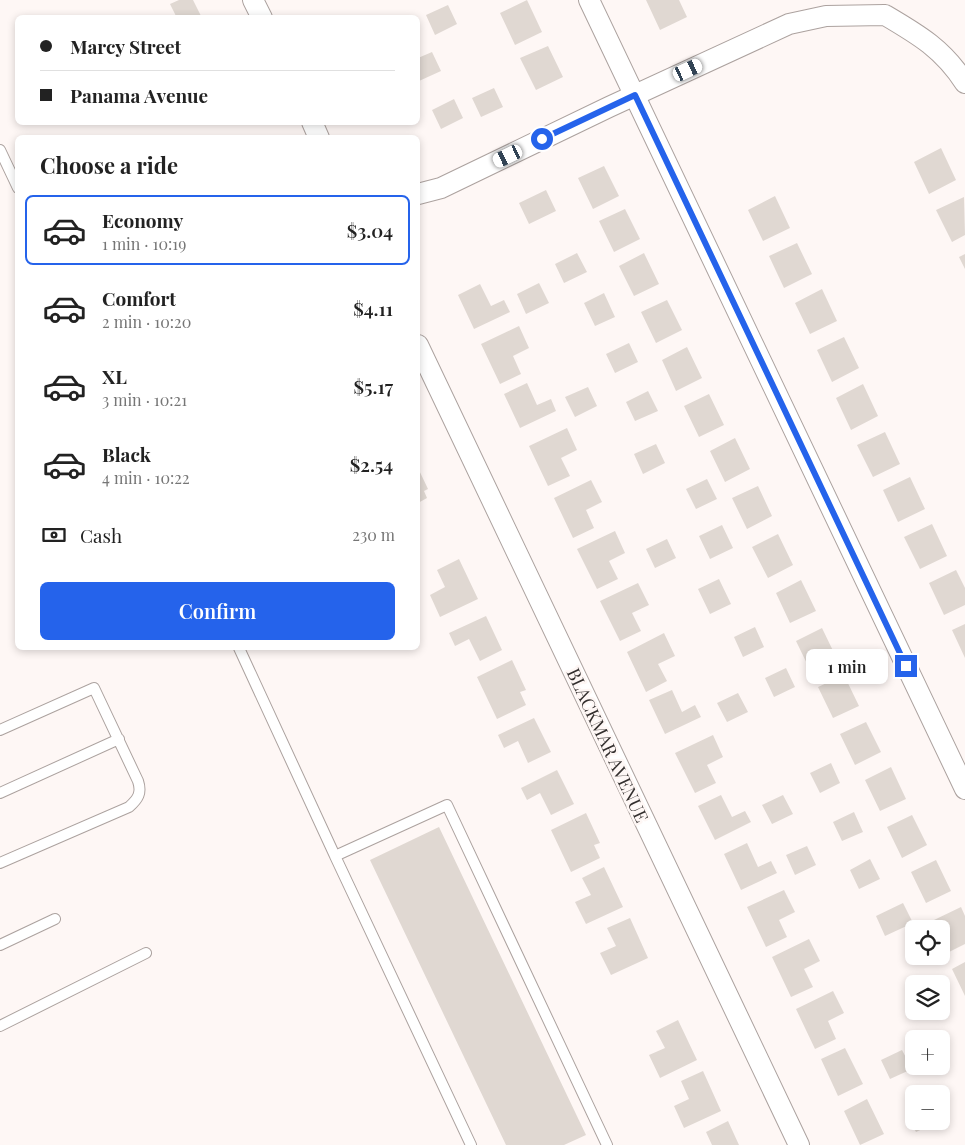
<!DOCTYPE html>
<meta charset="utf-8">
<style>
:root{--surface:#fff;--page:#f2f2f2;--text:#222;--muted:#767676;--line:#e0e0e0;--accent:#2563eb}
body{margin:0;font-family:"Playfair Display",serif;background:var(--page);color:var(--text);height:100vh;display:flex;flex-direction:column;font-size:19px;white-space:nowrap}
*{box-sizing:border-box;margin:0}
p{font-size:16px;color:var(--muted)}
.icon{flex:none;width:28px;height:28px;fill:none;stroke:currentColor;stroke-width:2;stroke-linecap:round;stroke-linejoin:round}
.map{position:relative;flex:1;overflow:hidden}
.sheet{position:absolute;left:15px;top:135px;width:405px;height:515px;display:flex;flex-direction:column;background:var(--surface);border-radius:8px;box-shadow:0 2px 8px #0003}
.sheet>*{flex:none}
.top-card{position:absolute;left:15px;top:15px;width:405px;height:110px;border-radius:8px;box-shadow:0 2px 8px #0003;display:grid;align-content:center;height:110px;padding:0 25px;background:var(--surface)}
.buttons{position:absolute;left:905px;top:920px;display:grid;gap:10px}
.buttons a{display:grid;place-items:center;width:45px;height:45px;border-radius:8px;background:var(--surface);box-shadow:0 2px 8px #0003;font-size:25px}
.end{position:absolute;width:22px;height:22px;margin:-11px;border:6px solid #2563eb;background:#fff;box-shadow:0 0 0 2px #fff}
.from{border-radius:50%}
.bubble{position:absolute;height:35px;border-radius:8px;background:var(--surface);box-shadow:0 2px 8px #0003;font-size:16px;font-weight:600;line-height:35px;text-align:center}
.car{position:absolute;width:15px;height:30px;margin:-15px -8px;border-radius:6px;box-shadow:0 0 4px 1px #0007;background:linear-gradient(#fff 24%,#345 0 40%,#fff 0 76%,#345 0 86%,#fff 0)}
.top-card b{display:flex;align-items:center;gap:18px;height:48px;font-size:19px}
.top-card b+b{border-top:1px solid var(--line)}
.top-card i{width:12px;height:12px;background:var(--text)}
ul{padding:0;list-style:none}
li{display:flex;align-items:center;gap:15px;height:70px;margin:0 10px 8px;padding:0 15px;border:2px solid transparent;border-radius:8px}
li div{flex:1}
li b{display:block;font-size:19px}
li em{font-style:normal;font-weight:600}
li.active{border-color:var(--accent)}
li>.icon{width:45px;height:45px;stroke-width:1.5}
h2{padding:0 25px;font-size:22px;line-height:60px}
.pay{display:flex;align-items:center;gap:12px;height:55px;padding:0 25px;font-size:19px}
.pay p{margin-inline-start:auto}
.cta{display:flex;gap:10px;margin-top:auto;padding:10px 25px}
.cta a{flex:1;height:58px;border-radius:8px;background:var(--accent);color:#fff;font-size:20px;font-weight:600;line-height:58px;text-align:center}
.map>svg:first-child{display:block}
.building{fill:#e0d8d2}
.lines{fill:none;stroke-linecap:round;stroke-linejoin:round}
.service-casing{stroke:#aca29f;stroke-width:12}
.minor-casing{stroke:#aca29f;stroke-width:22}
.service{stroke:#fff;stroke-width:10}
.minor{stroke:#fff;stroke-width:20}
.route{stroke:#2563eb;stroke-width:6}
.labels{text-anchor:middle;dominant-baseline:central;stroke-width:5;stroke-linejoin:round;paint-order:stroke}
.street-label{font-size:18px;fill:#332f2e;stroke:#fef7f5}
</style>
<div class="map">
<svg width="965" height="1145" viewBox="0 0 965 1145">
<rect width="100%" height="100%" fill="#fef7f5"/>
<path class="building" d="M179,0H193L202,18H177L170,4Z
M527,0L542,32L515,45L500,13Z
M646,0H679L687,17L660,30Z
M448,5L457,24L435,35L426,15Z
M548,46L563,77L536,90L520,58Z
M432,52L441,71L419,81L418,58Z
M494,88L503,107L481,117L472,98Z
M454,99L463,118L441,129L432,110Z
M941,148L956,180L929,194L914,162Z
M604,166L619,196L593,209L578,178Z
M546,190L556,211L529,224L519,203Z
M775,196L790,228L763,241L748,210Z
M964,197L965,235L952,242L936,210Z
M625,209L640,239L614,252L599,221Z
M797,243L812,274L784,288L769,256Z
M577,253L587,272L564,283L555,264Z
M644,253L659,284L634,296L619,266Z
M965,254V269L959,257Z
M539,283L549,303L526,314L517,294Z
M480,284L491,306L504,300L510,312L474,329L458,295Z
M822,289L837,321L810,334L795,303Z
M604,293L615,317L595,326L584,303Z
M667,300L682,330L656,343L641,312Z
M519,326L529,348L513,356L521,374L500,384L481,344Z
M844,337L859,368L832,382L817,350Z
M629,343L638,362L615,373L606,354Z
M687,347L702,378L676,391L662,360Z
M527,383L537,405L551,399L556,411L520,428L504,394Z
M863,384L878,416L851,430L836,398Z
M588,387L597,406L575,417L565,397Z
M648,391L658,411L635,421L626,402Z
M709,394L724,425L699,437L684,406Z
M567,428L577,450L561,458L570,476L548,486L529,446Z
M885,432L900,464L873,477L857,445Z
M735,438L750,469L725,482L710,451Z
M656,444L665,463L643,474L634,454Z
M418,468L428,489L424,491L427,498L418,503Z
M910,477L925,509L898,522L883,490Z
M707,479L717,499L696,509L686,489Z
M591,480L602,502L586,510L594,528L573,538L554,498Z
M758,486L772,516L747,529L732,498Z
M932,524L947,556L920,569L904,537Z
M722,525L733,548L710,559L699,536Z
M615,531L625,553L609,561L618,579L597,589L577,549Z
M778,534L793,565L768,578L752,547Z
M667,539L676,558L655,568L646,549Z
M459,559L478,599L440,617L430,595L445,587L437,570Z
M956,570L965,588V605L944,615L929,583Z
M719,579L731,604L710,614L698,589Z
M801,580L816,611L790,623L776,593Z
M638,583L649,605L632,613L641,631L620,641L600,601Z
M486,616L502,650L480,661L469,639L455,646L449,633Z
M965,624V658L952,630Z
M755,627L764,647L743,657L734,637Z
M822,628L837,659L811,672L796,641Z
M664,633L675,656L658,664L667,681L646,692L627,652Z
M512,660L526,690L520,692L526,705L497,719L477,677Z
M786,668L795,687L774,697L765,678Z
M844,675L859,706L833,718L818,687Z
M672,690L682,712L695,705L701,717L665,734L649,700Z
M738,693L748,712L727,722L717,703Z
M534,718L551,752L528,763L518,741L504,748L498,735Z
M866,722L881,752L855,765L840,734Z
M713,735L723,757L707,765L716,783L695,793L675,753Z
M831,763L840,783L820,793L810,773Z
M891,767L906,799L880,811L865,780Z
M557,770L574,804L551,815L540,793L527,800L521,788Z
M721,795L732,817L745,811L751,822L715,840L698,806Z
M783,795L793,814L772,824L762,805Z
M854,812L863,832L842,841L833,822Z
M586,813L600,843L594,845L600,858L571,872L551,830Z
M912,815L927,845L902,858L887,827Z
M439,827L586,1135L564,1145H506L370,860Z
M747,843L758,867L771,861L777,873L741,890L724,854Z
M807,846L816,865L795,875L786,855Z
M870,859L880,879L859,889L850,870Z
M936,860L951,891L926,903L911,872Z
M604,867L623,907L586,924L575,902L591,895L582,878Z
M784,890L795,912L779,920L787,937L766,947L747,907Z
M903,903L913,923L885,936L876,916Z
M961,907L965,916V944L949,952L941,936V929H938L934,920Z
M630,918L648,958L611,975L600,953L616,946L607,928Z
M809,939L820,961L804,969L813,987L791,997L772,957Z
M965,962V996L952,969Z
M833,991L844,1013L828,1021L836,1039L815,1049L796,1009Z
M678,1020L697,1060L660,1078L649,1055L665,1048L656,1031Z
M845,1048L863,1084L838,1096L821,1059Z
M902,1050L912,1069L890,1079L881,1060Z
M703,1071L721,1111L684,1128L674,1106L689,1099L681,1081Z
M867,1099L884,1134L860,1145L844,1111Z
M914,1109V1121H939L916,1132L906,1113Z
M728,1121L739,1145H712L706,1132Z"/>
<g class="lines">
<defs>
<path id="service" d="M0,150L18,188
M239,648L335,856
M0,730L94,688L138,781C142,793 138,799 129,807L0,863
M0,793L119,739
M0,945L55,919
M0,1026L146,953
M471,1145L335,856L447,805L607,1145"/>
<path id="minor" d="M253,0L262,18
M589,0L965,789
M885,15C919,35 943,49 965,83
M312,122L319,138
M418,194L441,188L609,107L789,24L826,16L885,15
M418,345L799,1145"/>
</defs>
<use href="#service" class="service-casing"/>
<use href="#minor" class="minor-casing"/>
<use href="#service" class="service"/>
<use href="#minor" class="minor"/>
</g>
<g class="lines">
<path class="route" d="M542,139L635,95L906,666"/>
</g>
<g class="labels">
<g class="street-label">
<text transform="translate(608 745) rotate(65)">BLACKMAR AVENUE</text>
</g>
</g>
</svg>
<div class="buttons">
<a><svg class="icon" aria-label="locate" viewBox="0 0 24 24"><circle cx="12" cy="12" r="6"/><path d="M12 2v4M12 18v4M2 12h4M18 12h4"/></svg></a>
<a><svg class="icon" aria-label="layers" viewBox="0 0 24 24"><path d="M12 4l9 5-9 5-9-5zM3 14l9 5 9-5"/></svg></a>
<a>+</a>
<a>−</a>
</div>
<i class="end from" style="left:542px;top:139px"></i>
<i class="end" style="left:906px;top:666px"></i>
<div class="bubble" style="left:806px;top:649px;width:82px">1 min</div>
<i class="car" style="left:688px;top:70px;rotate:65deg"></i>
<i class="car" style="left:508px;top:156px;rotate:244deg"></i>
<div class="top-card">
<b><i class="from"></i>Marcy Street</b>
<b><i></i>Panama Avenue</b>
</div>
<section class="sheet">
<h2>Choose a ride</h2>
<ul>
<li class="active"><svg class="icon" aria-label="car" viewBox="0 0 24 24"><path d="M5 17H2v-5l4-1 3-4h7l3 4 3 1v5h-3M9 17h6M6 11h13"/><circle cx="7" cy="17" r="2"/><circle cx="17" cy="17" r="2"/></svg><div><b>Economy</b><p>1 min · 10:19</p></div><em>$3.04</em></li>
<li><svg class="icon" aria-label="car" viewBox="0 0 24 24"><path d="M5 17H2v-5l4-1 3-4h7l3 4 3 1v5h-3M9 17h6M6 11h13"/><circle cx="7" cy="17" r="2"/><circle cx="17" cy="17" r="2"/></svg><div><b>Comfort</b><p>2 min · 10:20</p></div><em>$4.11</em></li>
<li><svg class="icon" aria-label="car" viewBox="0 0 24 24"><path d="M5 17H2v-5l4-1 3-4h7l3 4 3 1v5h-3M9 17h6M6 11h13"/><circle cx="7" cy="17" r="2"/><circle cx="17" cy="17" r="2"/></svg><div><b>XL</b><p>3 min · 10:21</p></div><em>$5.17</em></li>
<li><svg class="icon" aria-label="car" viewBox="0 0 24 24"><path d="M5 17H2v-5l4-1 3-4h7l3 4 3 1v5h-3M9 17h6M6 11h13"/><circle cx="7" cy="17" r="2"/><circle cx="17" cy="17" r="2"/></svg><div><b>Black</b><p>4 min · 10:22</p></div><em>$2.54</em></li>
</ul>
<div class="pay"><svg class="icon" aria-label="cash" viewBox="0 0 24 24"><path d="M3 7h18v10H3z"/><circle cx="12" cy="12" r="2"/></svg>Cash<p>230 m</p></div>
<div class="cta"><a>Confirm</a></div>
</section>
</div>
